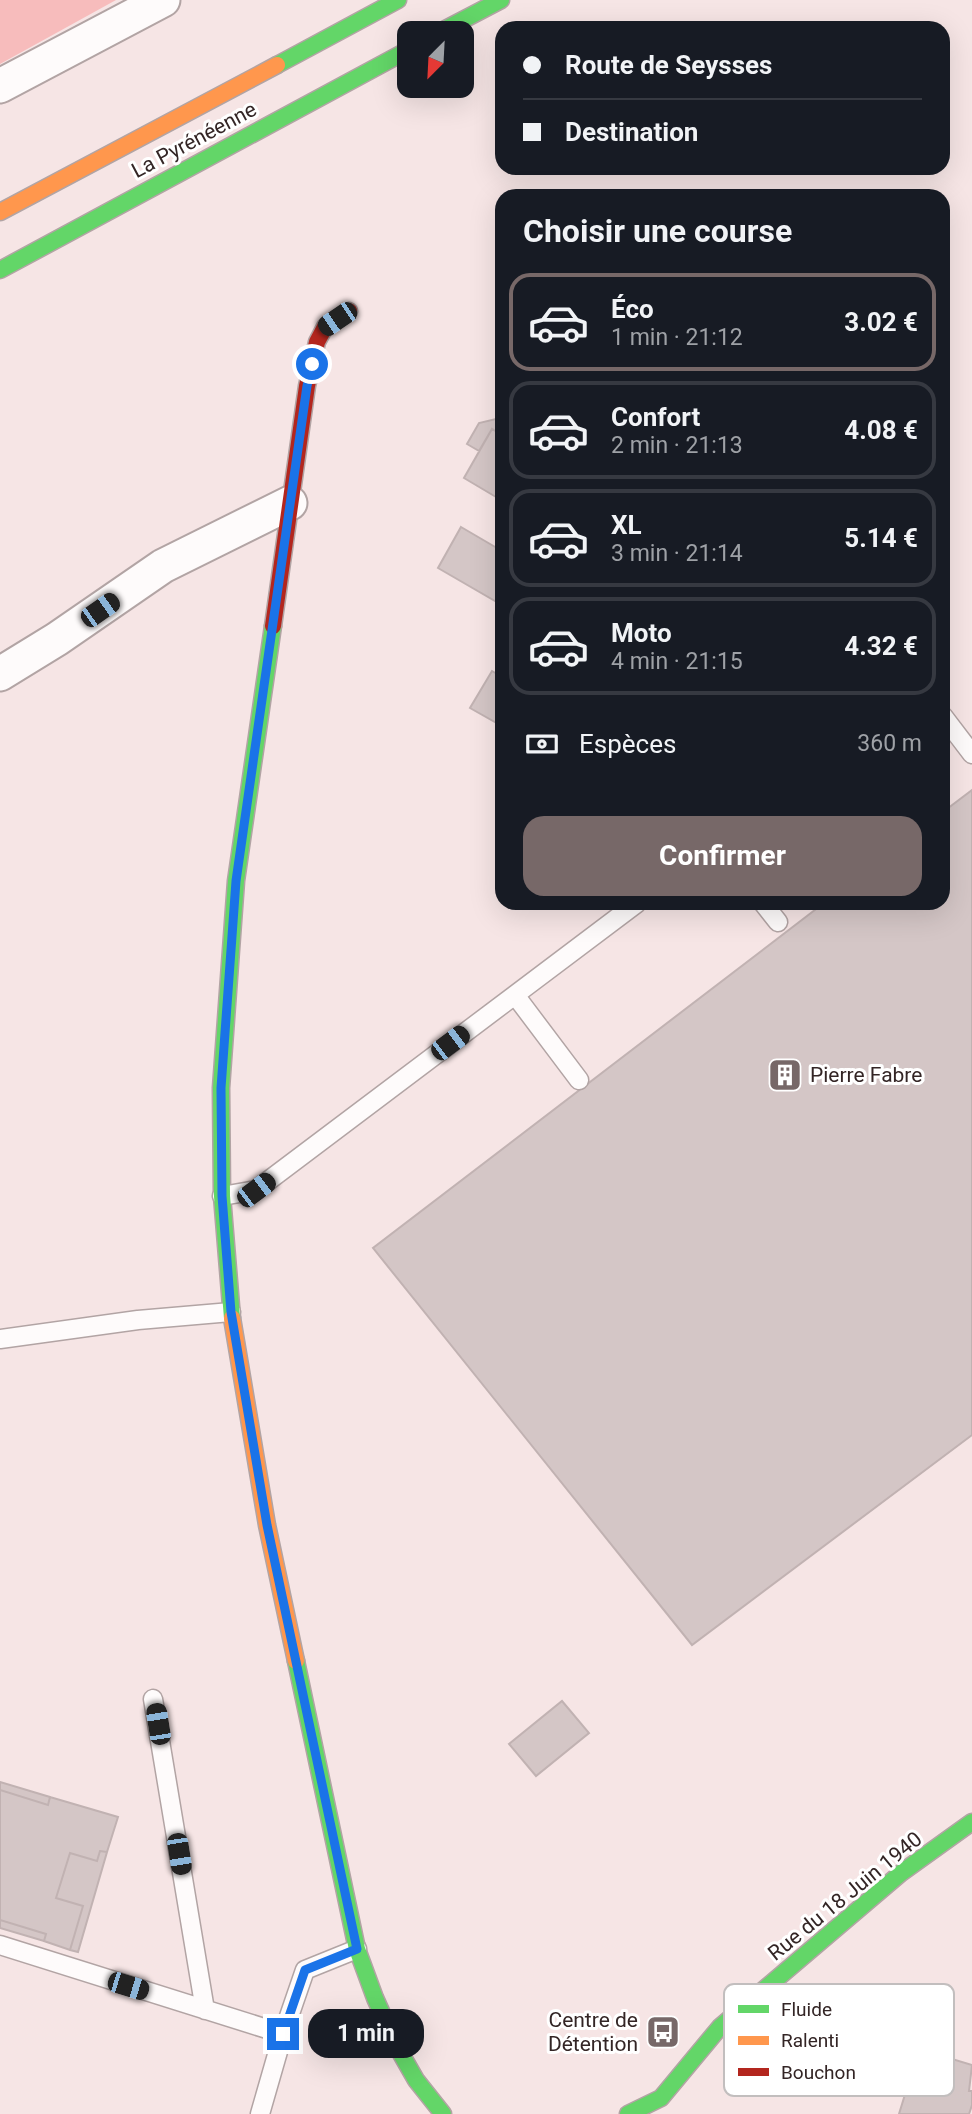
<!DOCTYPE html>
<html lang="fr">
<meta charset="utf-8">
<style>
:root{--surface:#171b24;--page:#20242c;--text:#f1f3f6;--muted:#9ea1a6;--line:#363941;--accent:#776868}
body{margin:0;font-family:Roboto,sans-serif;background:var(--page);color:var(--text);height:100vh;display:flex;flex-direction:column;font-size:26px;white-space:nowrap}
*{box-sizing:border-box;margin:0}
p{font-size:23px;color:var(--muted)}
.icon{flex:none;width:38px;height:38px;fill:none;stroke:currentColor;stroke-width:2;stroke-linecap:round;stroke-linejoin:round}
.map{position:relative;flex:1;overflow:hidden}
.panel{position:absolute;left:495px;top:189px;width:455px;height:721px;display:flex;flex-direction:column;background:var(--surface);border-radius:21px;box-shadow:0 7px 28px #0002}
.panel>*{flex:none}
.banner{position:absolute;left:495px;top:21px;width:455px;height:154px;border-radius:21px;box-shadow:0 7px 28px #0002;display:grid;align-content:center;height:154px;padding:0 28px;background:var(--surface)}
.needle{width:46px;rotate:204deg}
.tools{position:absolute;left:397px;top:21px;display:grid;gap:14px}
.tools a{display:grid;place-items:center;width:77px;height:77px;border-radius:14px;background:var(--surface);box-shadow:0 7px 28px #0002;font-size:35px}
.end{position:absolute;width:32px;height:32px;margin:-16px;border:9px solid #1a73e8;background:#fff;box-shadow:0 0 0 4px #fff}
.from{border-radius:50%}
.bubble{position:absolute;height:49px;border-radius:21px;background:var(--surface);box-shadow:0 7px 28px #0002;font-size:23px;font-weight:700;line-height:49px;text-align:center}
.car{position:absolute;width:21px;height:42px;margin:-21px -10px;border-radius:9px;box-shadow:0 0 5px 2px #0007;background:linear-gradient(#222 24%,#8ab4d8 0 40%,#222 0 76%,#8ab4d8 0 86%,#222 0)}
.banner b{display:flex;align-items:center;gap:24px;height:66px;font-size:26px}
.banner b+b{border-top:2px solid var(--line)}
.banner i{width:18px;height:18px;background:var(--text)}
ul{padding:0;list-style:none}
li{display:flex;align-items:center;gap:21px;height:98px;margin:0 14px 10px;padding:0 14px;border:4px solid var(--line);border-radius:21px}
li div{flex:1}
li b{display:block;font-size:26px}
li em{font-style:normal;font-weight:700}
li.on{border-color:var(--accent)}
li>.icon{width:63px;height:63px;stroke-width:1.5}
h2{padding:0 28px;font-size:32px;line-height:84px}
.pay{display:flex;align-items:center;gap:18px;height:77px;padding:0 28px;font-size:26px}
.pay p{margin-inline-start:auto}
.action{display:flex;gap:14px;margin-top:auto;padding:14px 28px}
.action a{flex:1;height:80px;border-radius:21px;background:var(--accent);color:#fff;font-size:28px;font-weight:700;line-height:80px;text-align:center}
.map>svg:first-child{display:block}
.forest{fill:#f7bcbc}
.building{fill:#d4c6c6;stroke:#c1b2b2;stroke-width:2}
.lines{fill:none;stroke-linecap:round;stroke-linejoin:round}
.lane-casing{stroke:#b2a4a4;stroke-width:21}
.street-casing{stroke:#b2a4a4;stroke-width:37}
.fast-casing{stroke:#b2a4a4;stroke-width:19}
.slow-casing{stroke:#b2a4a4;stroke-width:19}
.jam-casing{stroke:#b2a4a4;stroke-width:19}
.lane{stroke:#fefbfb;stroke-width:18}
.street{stroke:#fefbfb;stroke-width:33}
.fast{stroke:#63d668;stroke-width:16}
.slow{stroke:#ff974d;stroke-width:16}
.jam{stroke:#b3261e;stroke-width:16}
.route{stroke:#1a73e8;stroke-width:9}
.labels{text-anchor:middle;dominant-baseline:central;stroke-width:6;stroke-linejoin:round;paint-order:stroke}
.street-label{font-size:21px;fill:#332525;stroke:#fff}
.poi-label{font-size:21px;fill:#332525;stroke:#fff;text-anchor:start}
.key{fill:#fff;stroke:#c2bebe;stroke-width:2}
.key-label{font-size:19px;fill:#332525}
</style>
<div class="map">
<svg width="972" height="2114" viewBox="0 0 972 2114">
<rect width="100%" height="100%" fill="#f6e5e5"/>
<path class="forest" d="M0,0H116L0,64Z"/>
<path class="building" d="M500,418L502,419V435L492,429L479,451L467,444L479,423Z
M492,429L502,435V487L496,497L464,478Z
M461,527L502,551V605L438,568Z
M492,671L502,677V726L470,708Z
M972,790V1435L692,1645L373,1248L824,903H943V812Z
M562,1701L589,1733L536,1776L509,1744Z
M0,1782L50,1797L48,1805L0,1790Z
M0,1790L48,1805L50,1797L118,1817L107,1852L100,1851L97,1861L70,1853L56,1898L83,1906L70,1950L44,1941L46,1934L0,1920Z
M100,1851L107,1852L78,1952L70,1950L83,1906L56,1898L70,1853L97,1861Z
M0,1920L46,1934L44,1941L0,1928Z
M919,2049L972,2065L969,2091H972V2105L969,2114H899Z"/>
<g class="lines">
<defs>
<path id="lane" d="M943,716L972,754
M763,903L778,922
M515,995L579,1080
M222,1196L256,1190L637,903
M0,1339L138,1320L231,1312
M153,1699L205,2010
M0,1945L283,2034
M260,2114L283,2034L305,1970L357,1949"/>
<path id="street" d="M0,86L163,0
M0,674L57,639L163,566L290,503"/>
<path id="fast" d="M438,33L501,0
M277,65L398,0
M0,270L410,49
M232,1318L222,1196L221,1088L236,881L273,626
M296,1661L357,1949L375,1998L396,2045L416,2080L443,2114
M628,2114L661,2098L720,2027L901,1873L972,1822"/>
<path id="slow" d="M0,212L277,65
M232,1318L267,1525L296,1661"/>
<path id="jam" d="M273,626L307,386L317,342L325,327L349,311"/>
</defs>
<use href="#lane" class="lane-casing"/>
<use href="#street" class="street-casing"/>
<use href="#fast" class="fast-casing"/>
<use href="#slow" class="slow-casing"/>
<use href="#jam" class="jam-casing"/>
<use href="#lane" class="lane"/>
<use href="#street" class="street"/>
<use href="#fast" class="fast"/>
<use href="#slow" class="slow"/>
<use href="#jam" class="jam"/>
</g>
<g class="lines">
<path class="route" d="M283,2034L305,1970L357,1949L267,1525L231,1312L222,1196L221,1088L236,881L307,386L312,364"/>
</g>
<defs>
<symbol id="building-square" viewBox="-11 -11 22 22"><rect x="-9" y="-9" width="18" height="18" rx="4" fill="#776868" stroke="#fff"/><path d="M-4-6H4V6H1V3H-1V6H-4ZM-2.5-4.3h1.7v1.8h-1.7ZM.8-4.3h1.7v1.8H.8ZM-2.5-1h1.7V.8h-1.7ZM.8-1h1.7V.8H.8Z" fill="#fff"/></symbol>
<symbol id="bus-square" viewBox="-11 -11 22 22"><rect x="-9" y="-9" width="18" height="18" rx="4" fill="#776868" stroke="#fff"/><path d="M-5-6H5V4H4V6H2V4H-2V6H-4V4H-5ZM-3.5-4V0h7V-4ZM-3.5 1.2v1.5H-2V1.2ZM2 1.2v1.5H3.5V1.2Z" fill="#fff"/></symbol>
</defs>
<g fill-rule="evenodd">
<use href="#building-square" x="766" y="1056" width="38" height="38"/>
<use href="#bus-square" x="644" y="2013" width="38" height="38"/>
</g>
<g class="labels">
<g class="street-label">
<text transform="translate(194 140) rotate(-28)">La Pyrénéenne</text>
<text transform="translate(845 1896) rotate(-39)">Rue du 18 Juin 1940</text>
</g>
<g class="poi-label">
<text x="810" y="1075">Pierre Fabre</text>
<text x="638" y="2020" text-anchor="end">Centre de<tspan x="638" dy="24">Détention</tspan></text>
</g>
</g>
<rect x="724" y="1984" width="230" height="112" rx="10" class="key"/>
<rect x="738" y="2005" width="31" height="8" fill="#63d668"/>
<rect x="738" y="2036" width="31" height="9" fill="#ff974d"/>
<rect x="738" y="2068" width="31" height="8" fill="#b3261e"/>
<g class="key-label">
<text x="781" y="2016">Fluide</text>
<text x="781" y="2047">Ralenti</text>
<text x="781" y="2079">Bouchon</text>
</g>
</svg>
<div class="tools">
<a><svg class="needle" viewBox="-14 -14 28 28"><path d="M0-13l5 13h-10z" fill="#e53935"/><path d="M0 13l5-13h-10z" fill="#9ea1a6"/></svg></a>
</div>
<i class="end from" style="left:312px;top:364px"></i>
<i class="end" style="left:283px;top:2034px"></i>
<div class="bubble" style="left:308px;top:2009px;width:116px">1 min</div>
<i class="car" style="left:337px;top:319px;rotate:236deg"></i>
<i class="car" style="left:100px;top:610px;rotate:55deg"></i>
<i class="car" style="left:450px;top:1043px;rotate:53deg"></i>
<i class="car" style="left:256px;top:1190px;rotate:53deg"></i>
<i class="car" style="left:158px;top:1724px;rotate:351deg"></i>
<i class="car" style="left:179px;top:1854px;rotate:171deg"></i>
<i class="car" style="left:128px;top:1986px;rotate:107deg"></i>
<div class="banner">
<b><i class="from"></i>Route de Seysses</b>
<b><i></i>Destination</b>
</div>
<section class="panel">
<h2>Choisir une course</h2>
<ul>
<li class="on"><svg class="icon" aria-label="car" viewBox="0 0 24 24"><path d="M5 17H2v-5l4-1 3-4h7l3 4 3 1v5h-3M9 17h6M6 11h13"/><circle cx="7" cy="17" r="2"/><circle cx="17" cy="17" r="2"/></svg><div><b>Éco</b><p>1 min · 21:12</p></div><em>3.02 €</em></li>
<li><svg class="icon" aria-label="car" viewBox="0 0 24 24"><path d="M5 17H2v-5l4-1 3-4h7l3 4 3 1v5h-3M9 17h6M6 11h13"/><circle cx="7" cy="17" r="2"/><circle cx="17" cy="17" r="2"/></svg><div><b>Confort</b><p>2 min · 21:13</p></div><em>4.08 €</em></li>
<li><svg class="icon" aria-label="car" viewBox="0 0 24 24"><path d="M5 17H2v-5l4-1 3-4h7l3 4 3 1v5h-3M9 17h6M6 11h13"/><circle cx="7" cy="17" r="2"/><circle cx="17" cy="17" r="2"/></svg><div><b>XL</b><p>3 min · 21:14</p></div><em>5.14 €</em></li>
<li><svg class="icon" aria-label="car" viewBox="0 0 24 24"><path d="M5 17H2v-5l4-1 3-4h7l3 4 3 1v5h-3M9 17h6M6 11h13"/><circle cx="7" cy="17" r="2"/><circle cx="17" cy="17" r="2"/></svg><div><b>Moto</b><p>4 min · 21:15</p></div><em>4.32 €</em></li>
</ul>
<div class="pay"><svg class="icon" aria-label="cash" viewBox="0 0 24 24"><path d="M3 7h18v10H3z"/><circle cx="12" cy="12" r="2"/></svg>Espèces<p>360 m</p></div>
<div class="action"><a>Confirmer</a></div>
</section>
</div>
